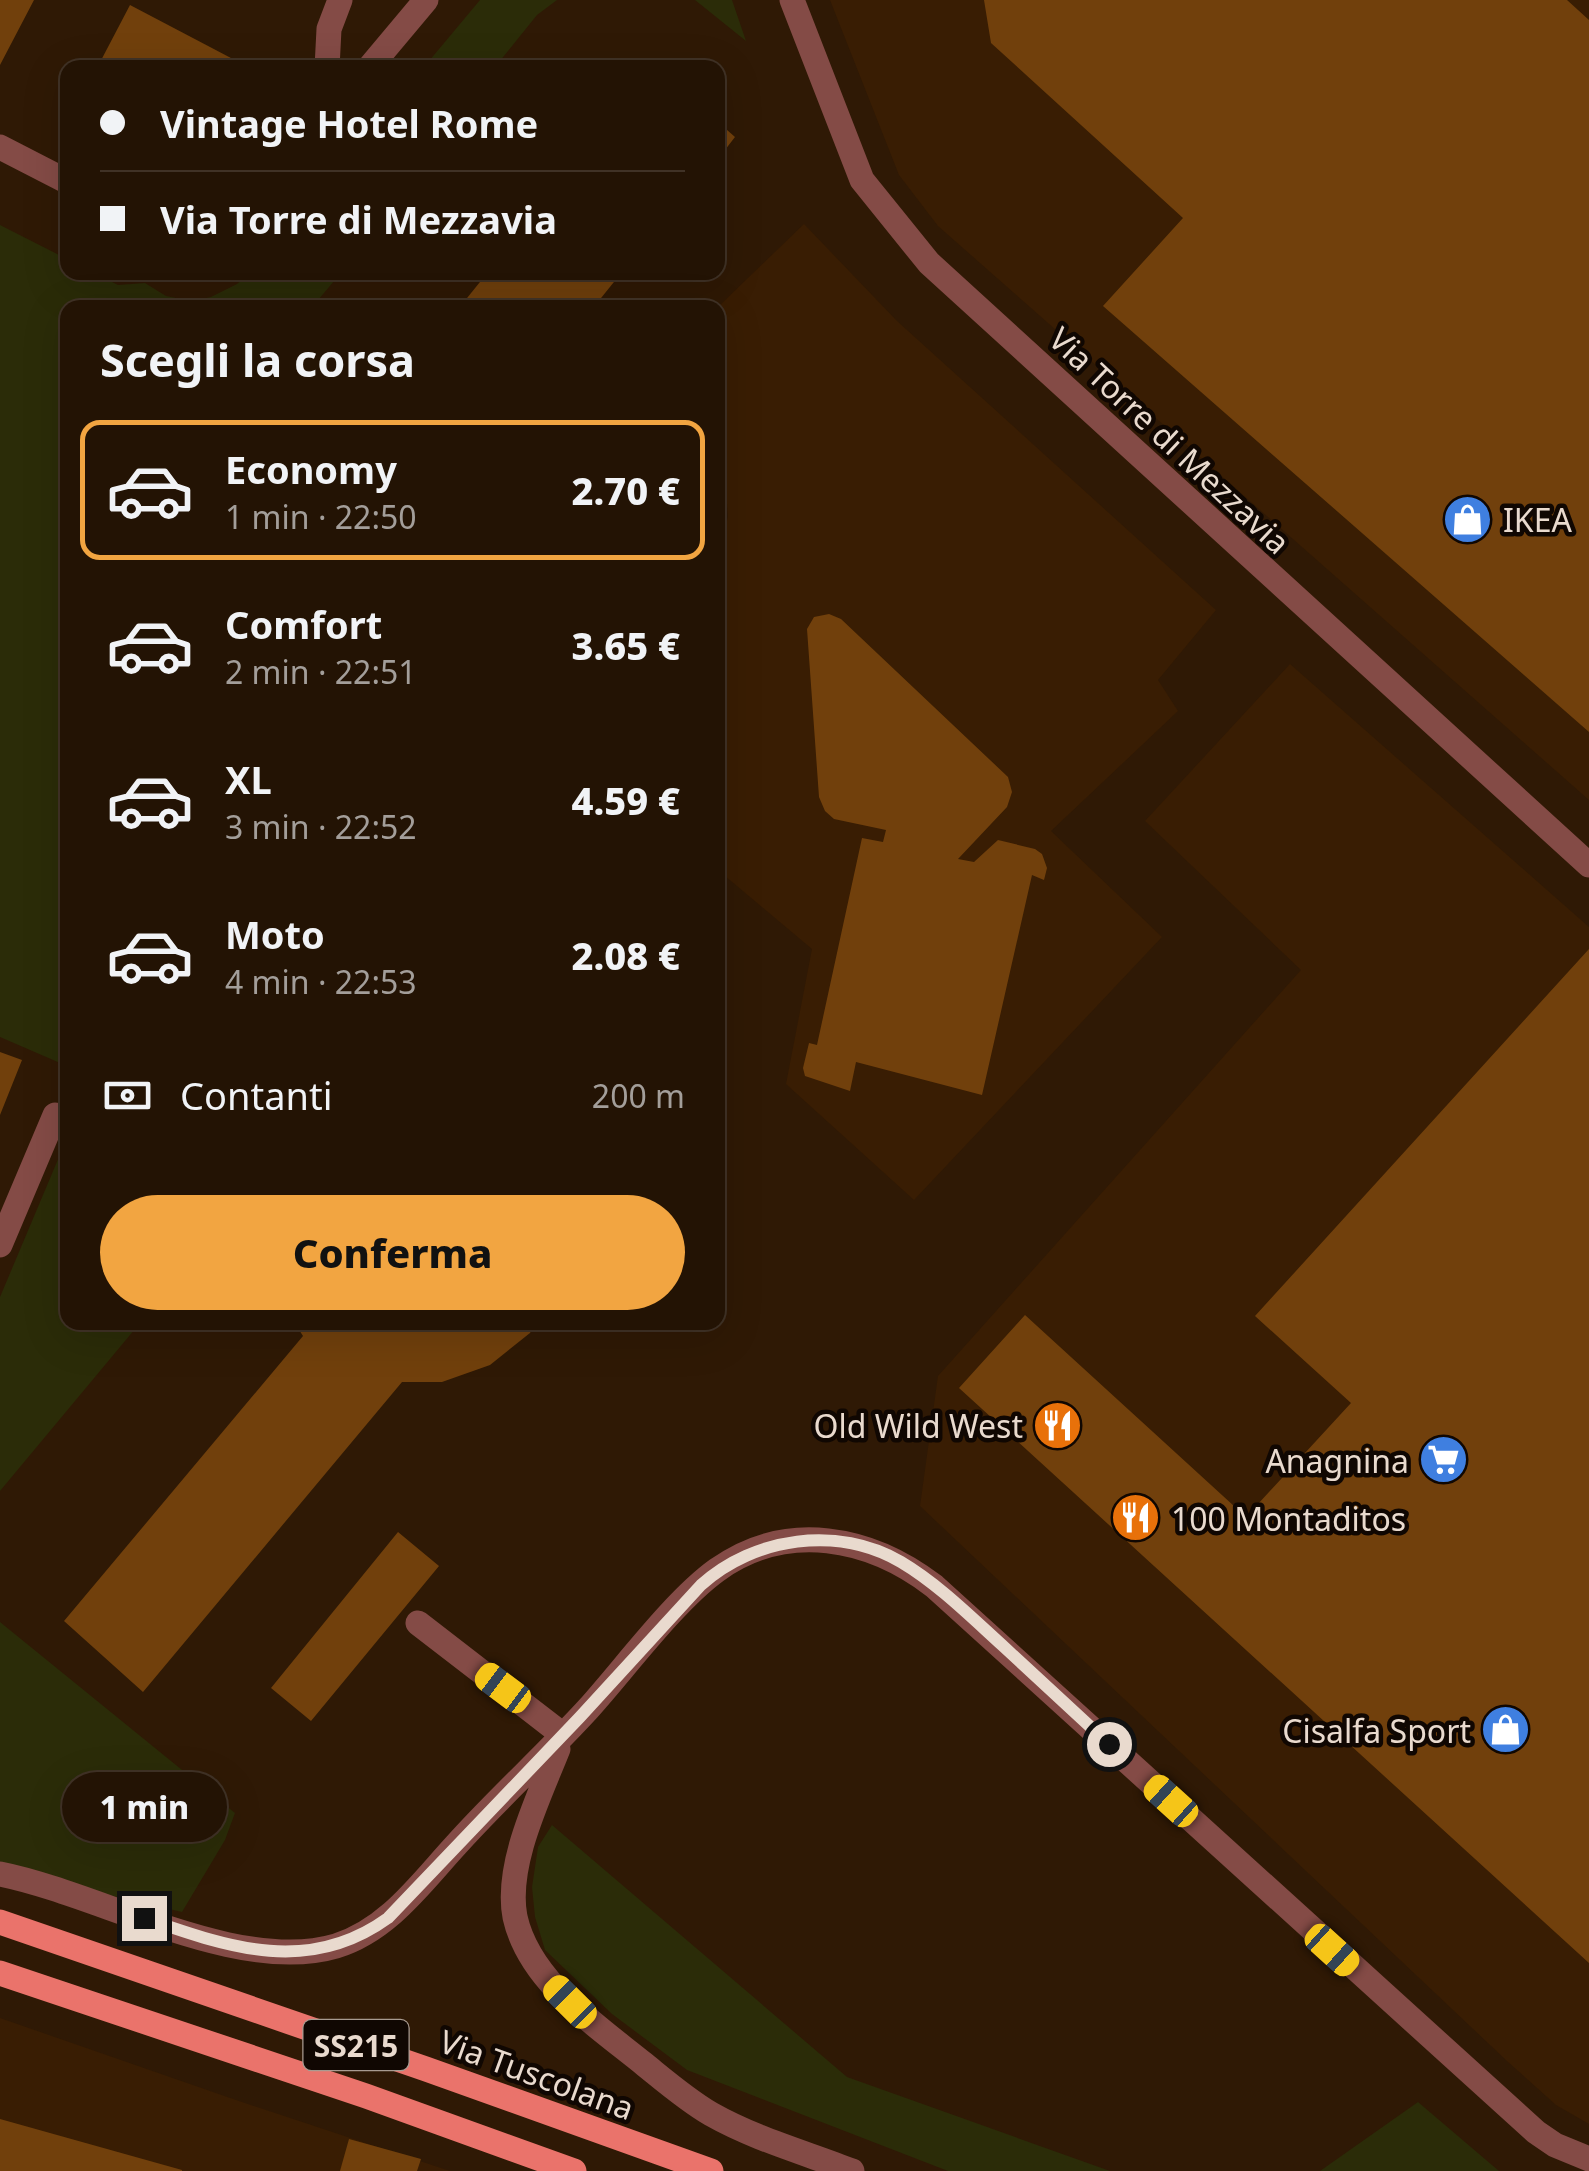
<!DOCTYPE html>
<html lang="it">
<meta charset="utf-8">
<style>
:root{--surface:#231304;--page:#2b1c0e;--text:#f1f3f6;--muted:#a39e9a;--line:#403226;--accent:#f2a541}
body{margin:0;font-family:"Noto Sans",sans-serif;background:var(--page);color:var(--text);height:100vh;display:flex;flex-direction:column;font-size:38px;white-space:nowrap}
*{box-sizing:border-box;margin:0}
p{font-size:32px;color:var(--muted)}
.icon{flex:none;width:55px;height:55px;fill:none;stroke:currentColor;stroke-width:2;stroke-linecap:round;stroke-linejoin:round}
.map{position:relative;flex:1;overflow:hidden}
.drawer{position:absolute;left:60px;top:300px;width:665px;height:1030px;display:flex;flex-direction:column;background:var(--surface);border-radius:20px;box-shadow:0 10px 40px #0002,0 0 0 2px var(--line)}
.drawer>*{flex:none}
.hud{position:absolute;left:60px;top:60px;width:665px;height:220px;border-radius:20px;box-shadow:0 10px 40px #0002,0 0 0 2px var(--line);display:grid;align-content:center;height:220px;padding:0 40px;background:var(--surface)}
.end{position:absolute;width:45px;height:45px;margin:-22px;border:12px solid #e9dace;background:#111;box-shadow:0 0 0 5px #111}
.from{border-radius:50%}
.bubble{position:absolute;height:70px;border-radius:35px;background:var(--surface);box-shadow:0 10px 40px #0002,0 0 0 2px var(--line);font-size:32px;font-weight:800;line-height:70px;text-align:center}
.car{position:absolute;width:30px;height:60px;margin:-30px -15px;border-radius:12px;box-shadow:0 0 8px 2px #0007;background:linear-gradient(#f5c518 24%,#345 0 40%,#f5c518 0 76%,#345 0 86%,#f5c518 0)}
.hud b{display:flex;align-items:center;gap:35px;height:95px;font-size:38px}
.hud b+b{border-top:2px solid var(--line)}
.hud i{width:25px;height:25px;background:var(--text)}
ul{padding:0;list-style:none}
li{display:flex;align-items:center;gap:30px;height:140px;margin:0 20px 15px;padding:0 20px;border:5px solid transparent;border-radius:20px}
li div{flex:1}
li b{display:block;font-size:38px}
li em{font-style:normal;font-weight:800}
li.on{border-color:var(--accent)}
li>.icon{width:90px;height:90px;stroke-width:1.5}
h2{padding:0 40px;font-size:45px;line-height:120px}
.pay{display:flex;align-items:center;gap:25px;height:110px;padding:0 40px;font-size:38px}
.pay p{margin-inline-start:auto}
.button{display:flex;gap:20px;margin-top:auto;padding:20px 40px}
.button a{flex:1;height:115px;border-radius:60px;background:var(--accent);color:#111;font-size:40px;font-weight:800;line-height:115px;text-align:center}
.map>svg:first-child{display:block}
.built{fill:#391d03}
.green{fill:#2b2c08}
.building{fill:#71400c}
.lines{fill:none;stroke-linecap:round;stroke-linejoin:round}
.minor{stroke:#844b46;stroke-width:25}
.major{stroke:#ea736b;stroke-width:25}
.route{stroke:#e9dace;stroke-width:12}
.labels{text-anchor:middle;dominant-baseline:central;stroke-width:9;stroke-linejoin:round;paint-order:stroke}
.shield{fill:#100702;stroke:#a89b91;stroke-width:2.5}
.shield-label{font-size:30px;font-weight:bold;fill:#e9dace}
.street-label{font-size:32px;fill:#e9dace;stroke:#100702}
.poi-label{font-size:32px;fill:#e9dace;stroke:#100702;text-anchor:end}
</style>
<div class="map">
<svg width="1589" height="2171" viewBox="0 0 1589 2171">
<rect width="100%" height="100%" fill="#2f1905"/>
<path class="built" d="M830,0H1589V800L938,226L899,175Z
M804,224L897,321L1216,610L1158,680L1178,711L1051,831L1162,937L914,1200L786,1084L812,949L718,870V551L728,517L725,477L718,453L717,308Z
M1290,664L1589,927V2124L1556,2105L1507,2061L920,1506L938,1376L1301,970L1145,821Z
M0,2018L236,2100L450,2171H0Z"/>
<path class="green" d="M480,0H557L537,15L495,67H424Z
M695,0H732L746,41Z
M0,225L67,259L68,272L94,273L118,285L145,283L166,296L191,301L211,297L237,284L250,273H341L312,307L68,308L67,1066L0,1037Z
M67,1138L68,1322L140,1323L0,1491V1297Z
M0,1622L235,1813L225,1840L182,1912L0,1870Z
M552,1825L847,2077L1110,2171H948L687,2070L612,2014L545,1950L535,1917L532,1887L538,1847Z
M1418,2102L1499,2171H1320Z"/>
<path class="building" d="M0,0H34L0,65Z
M984,0H1567L1589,20V732L1103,306L1183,218L991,43Z
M130,5L250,68H97Z
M718,122L735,137L718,159Z
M488,272H622L593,308H459Z
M829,614L841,619L1008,777L1012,792L1007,807L958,859L974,862L998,840L1035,849L1042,854L1047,868L1044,880L1032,875L982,1095L856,1062L850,1091L805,1076L803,1068L809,1043L817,1045L862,838L883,842L886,830L834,819L825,811L819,797L807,629L814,617Z
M1589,949V1963L959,1388L1025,1315L1246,1517L1351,1403L1255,1316Z
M0,1052L22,1060L0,1115Z
M294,1322H536L530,1333L490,1365L442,1382H402L143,1692L64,1621L303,1336Z
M398,1532L439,1566L311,1721L271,1688Z
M0,2119L182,2170V2171H0Z
M349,2139L421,2159L417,2171H340Z"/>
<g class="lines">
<path class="minor" d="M792,0L862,180L929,263L1589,865
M327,68L329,29L340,0
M369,68L426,0
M0,147L68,182
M0,1245L55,1115
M418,1623L563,1735
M558,1749C539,1797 505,1865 515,1917C529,1981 596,2025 644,2064C665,2081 687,2100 711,2114C755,2139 806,2153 852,2171
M0,1874C100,1894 238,1975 336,1946C388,1930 421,1883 456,1845C498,1798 545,1756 588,1709C625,1668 674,1601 717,1570C787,1520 870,1537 934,1586L1536,2132L1555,2145L1589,2159"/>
<path class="major" d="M0,1922L426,2069L711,2171
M0,1973L366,2096L574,2171"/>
</g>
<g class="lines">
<path class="route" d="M144,1918C228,1947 308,1976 388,1918L580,1717L701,1585C754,1537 838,1525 901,1562C938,1584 970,1616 1002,1645C1038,1678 1073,1711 1109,1744"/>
</g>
<defs>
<symbol id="shop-disc" viewBox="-11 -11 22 22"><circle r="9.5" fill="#3f7fe0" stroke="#100702"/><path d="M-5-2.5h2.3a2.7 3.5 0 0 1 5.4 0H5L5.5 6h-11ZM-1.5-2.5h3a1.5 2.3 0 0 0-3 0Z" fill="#fff"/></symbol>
<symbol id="restaurant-disc" viewBox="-11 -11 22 22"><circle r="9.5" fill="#e8710a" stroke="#100702"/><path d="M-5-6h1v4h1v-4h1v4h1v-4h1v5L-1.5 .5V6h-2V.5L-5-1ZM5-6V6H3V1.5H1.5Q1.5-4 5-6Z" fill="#fff"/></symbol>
<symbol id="supermarket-disc" viewBox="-11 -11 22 22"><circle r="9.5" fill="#3f7fe0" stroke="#100702"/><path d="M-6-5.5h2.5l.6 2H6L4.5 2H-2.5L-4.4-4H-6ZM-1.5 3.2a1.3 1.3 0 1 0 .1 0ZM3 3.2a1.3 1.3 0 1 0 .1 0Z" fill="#fff"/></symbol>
</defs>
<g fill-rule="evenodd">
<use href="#shop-disc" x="1440" y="492" width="55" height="55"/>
<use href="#restaurant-disc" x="1030" y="1398" width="55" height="55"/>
<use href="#supermarket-disc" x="1416" y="1432" width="55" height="55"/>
<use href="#restaurant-disc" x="1108" y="1490" width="55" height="55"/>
<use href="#shop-disc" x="1478" y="1702" width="55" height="55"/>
</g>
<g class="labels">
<rect class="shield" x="303.5" y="2020" width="105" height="50" rx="8"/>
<g class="shield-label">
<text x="356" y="2045">SS215</text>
</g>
<g class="street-label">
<text transform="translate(1170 440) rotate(43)">Via Torre di Mezzavia</text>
<text transform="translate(537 2074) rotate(20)">Via Tuscolana</text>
</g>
<g class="poi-label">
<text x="1503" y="519" text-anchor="start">IKEA</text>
<text x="1023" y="1425">Old Wild West</text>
<text x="1409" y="1460">Anagnina</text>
<text x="1171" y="1518" text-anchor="start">100 Montaditos</text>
<text x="1471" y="1730">Cisalfa Sport</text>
</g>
</g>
</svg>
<i class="end from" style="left:1109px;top:1744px"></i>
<i class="end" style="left:144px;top:1918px"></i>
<div class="bubble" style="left:62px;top:1772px;width:165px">1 min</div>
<i class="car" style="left:503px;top:1688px;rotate:307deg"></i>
<i class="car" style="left:1171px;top:1801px;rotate:312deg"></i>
<i class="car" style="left:1332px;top:1950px;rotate:132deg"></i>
<i class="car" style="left:570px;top:2002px;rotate:315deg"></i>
<div class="hud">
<b><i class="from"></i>Vintage Hotel Rome</b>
<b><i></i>Via Torre di Mezzavia</b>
</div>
<section class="drawer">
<h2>Scegli la corsa</h2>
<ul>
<li class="on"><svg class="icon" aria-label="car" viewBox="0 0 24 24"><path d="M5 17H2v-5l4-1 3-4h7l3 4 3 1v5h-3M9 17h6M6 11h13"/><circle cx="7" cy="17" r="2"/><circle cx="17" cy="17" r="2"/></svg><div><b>Economy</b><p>1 min · 22:50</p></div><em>2.70 €</em></li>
<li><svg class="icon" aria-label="car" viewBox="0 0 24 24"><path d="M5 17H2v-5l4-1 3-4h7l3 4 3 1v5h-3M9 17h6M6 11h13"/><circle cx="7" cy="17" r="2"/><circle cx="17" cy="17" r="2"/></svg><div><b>Comfort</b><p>2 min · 22:51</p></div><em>3.65 €</em></li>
<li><svg class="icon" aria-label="car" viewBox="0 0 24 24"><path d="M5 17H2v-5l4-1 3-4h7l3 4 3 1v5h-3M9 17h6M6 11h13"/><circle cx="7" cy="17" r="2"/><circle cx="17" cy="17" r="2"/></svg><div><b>XL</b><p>3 min · 22:52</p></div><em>4.59 €</em></li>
<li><svg class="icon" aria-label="car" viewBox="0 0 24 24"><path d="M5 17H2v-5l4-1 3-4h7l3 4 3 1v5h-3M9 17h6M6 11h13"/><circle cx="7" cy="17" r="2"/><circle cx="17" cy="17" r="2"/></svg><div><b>Moto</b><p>4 min · 22:53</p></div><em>2.08 €</em></li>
</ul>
<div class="pay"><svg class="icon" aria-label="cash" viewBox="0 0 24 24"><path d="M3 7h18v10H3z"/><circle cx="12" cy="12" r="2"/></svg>Contanti<p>200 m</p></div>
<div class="button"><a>Conferma</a></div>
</section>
</div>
